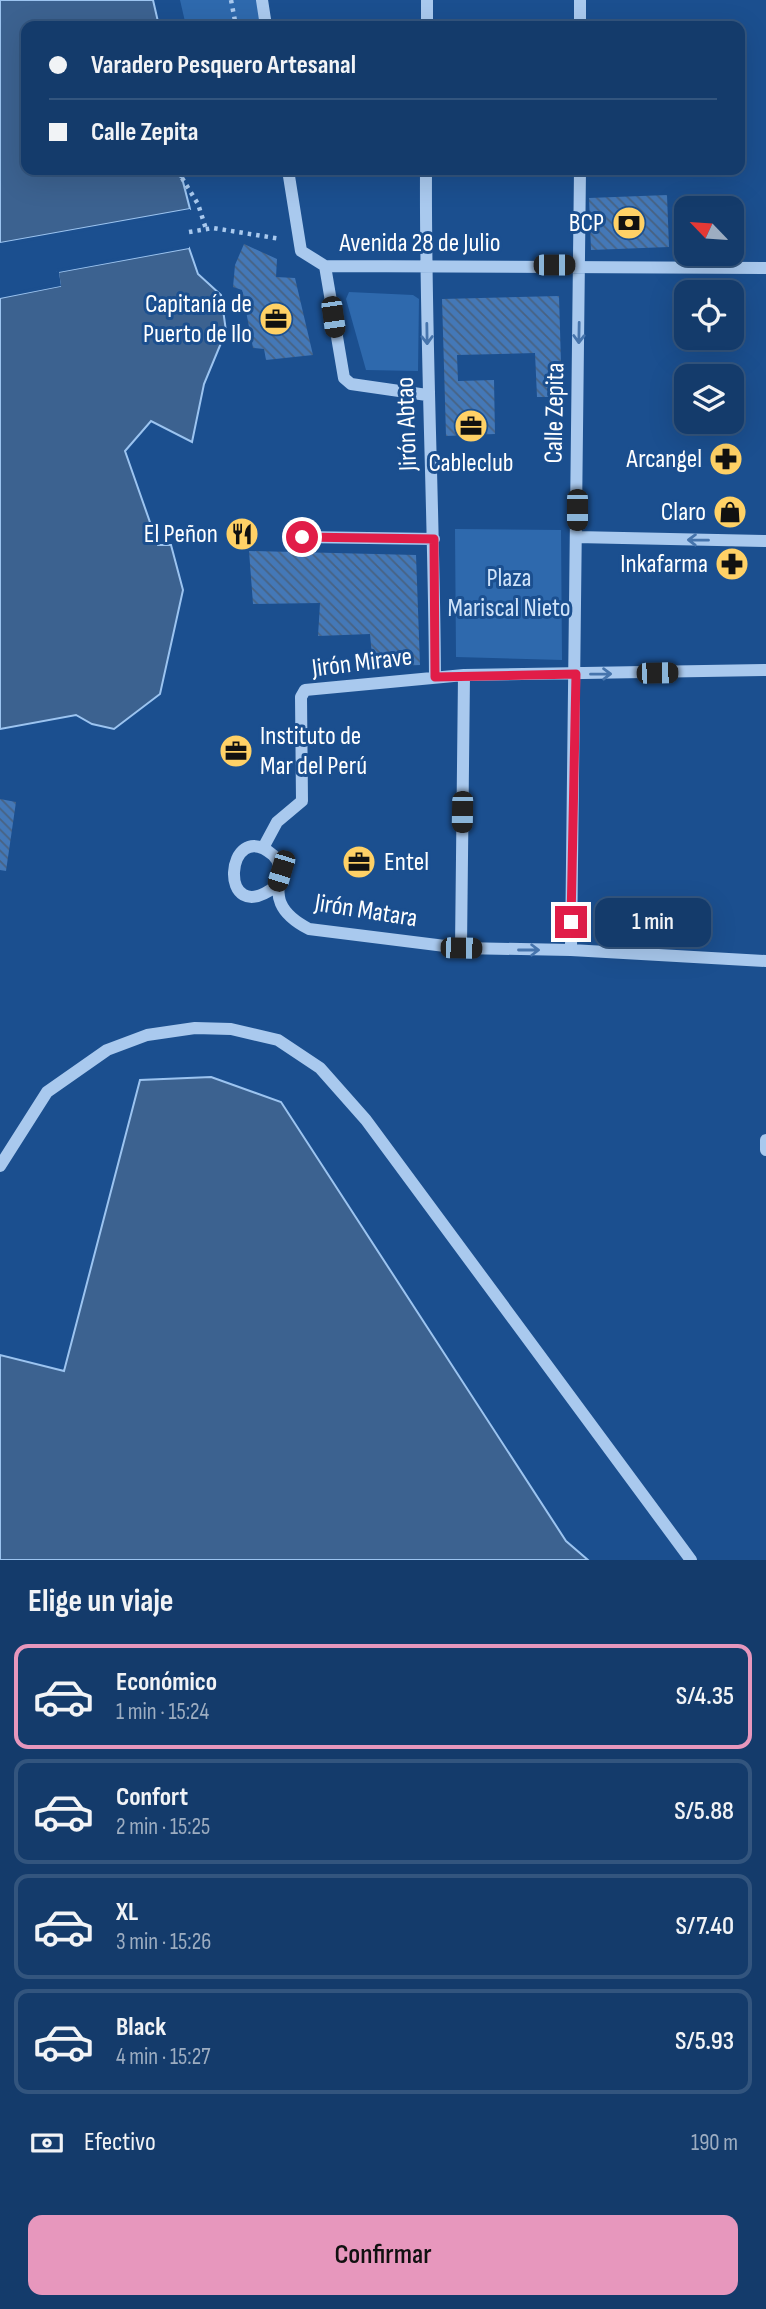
<!DOCTYPE html>
<html lang="es">
<meta charset="utf-8">
<style>
:root{--surface:#143b6b;--page:#1d4271;--text:#f1f3f6;--muted:#9dadc1;--line:#33557e;--accent:#e797bd}
body{margin:0;font-family:"Sofia Sans Condensed",sans-serif;background:var(--page);color:var(--text);height:100vh;display:flex;flex-direction:column;font-size:26px;white-space:nowrap}
*{box-sizing:border-box;margin:0}
p{font-size:23px;color:var(--muted)}
.icon{flex:none;width:38px;height:38px;fill:none;stroke:currentColor;stroke-width:2;stroke-linecap:round;stroke-linejoin:round}
.map{position:relative;height:1560px;overflow:hidden}
.drawer{display:flex;flex-direction:column;background:var(--surface);flex:1}
.drawer>*{flex:none}
.top-card{position:absolute;left:21px;top:21px;width:724px;height:154px;border-radius:14px;box-shadow:0 7px 28px #0002,0 0 0 2px var(--line);display:grid;align-content:center;height:154px;padding:0 28px;background:var(--surface)}
.needle{width:46px;rotate:295deg}
.buttons{position:absolute;left:674px;top:196px;display:grid;gap:14px}
.buttons a{display:grid;place-items:center;width:70px;height:70px;border-radius:14px;background:var(--surface);box-shadow:0 7px 28px #0002,0 0 0 2px var(--line);font-size:35px}
.end{position:absolute;width:32px;height:32px;margin:-16px;border:9px solid #e11d48;background:#fff;box-shadow:0 0 0 4px #fff}
.from{border-radius:50%}
.bubble{position:absolute;height:49px;border-radius:14px;background:var(--surface);box-shadow:0 7px 28px #0002,0 0 0 2px var(--line);font-size:23px;font-weight:600;line-height:49px;text-align:center}
.car{position:absolute;width:21px;height:42px;margin:-21px -10px;border-radius:9px;box-shadow:0 0 5px 2px #0007;background:linear-gradient(#222 24%,#8ab4d8 0 40%,#222 0 76%,#8ab4d8 0 86%,#222 0)}
.top-card b{display:flex;align-items:center;gap:24px;height:66px;font-size:26px}
.top-card b+b{border-top:2px solid var(--line)}
.top-card i{width:18px;height:18px;background:var(--text)}
ul{padding:0;list-style:none}
li{display:flex;align-items:center;gap:21px;height:105px;margin:0 14px 10px;padding:0 14px;border:4px solid var(--line);border-radius:14px}
li div{flex:1}
li b{display:block;font-size:26px}
li em{font-style:normal;font-weight:600}
li.selected{border-color:var(--accent)}
li>.icon{width:63px;height:63px;stroke-width:1.5}
h2{padding:0 28px;font-size:32px;line-height:84px}
.pay{display:flex;align-items:center;gap:18px;height:77px;padding:0 28px;font-size:26px}
.pay p{margin-inline-start:auto}
.cta{display:flex;gap:14px;margin-top:auto;padding:14px 28px}
.cta a{flex:1;height:80px;border-radius:14px;background:var(--accent);color:#111;font-size:28px;font-weight:600;line-height:80px;text-align:center}
.map>svg:first-child{display:block}
.green{fill:#2e69ad}
.water{fill:#3c6290;stroke:#9cc4f0;stroke-width:2}
.pier{fill:#1b4f8f}
.building{fill:url(#building-back-hatch)}
.lines{fill:none;stroke-linecap:round;stroke-linejoin:round}
.path{stroke:#a9c9ee;stroke-width:4.5;stroke-dasharray:3.5 5;stroke-linecap:butt}
.minor{stroke:#a9c9ee;stroke-width:12}
.oneway{stroke:#4674ac}
.route{stroke:#e11d48;stroke-width:9}
.labels{text-anchor:middle;dominant-baseline:central;stroke-width:6;stroke-linejoin:round;paint-order:stroke}
.poi-label{font-size:26px;fill:#fff;stroke:#1b4f8f;text-anchor:end}
.street-label{font-size:26px;fill:#fff;stroke:#1b4f8f}
.park-label{font-size:26px;fill:#cfe3fa;stroke:#1b4f8f}
</style>
<div class="map">
<svg width="766" height="1560" viewBox="0 0 766 1560">
<defs>
<pattern id="building-back-hatch" width="6" height="6" patternUnits="userSpaceOnUse" patternTransform="scale(1.75)"><rect width="6" height="6" fill="#4478b7"/><path d="M-1 5l2 2M0 0l6 6M5-1l2 2" fill="none" stroke="#486282"/></pattern>
</defs>
<rect width="100%" height="100%" fill="#1b4f8f"/>
<path class="green" d="M180,0H258L264,25L186,26Z
M349,292L413,295L419,299L418,371L366,370L346,299Z
M455,529L561,530L562,660L456,657Z"/>
<path class="water" d="M0,0H153L159,26H26V170H169L182,178L190,209L0,243Z
M189,248L198,274L221,295L226,331L204,384L192,442L151,421L125,451L158,545H171L183,590L160,694L114,729L92,724L76,715L0,729V298L60,286L58,272Z
M211,1077L281,1102L566,1541L588,1560H0V1355L64,1371L140,1080Z"/>
<path class="pier" d="M190,209V212L0,246V243Z
M189,245V248L59,272L61,286L0,298V295L57,283V269Z"/>
<path class="building" d="M667,195L669,247L591,250L589,198Z
M244,244L277,259L276,277L295,278L313,355L266,360L264,349L253,348L242,290L233,287L235,265Z
M559,296L562,397H537L535,353L457,355L458,381L494,380L495,434L446,436L442,299Z
M249,551L416,555L420,665L373,667L370,634L318,636L320,603L253,604Z
M0,799L16,802L6,871L0,870Z"/>
<g class="lines">
<path class="path" d="M231,0L236,26
M265,170L266,173
M182,178L198,204L206,229
M189,232L213,228L281,239"/>
<path class="minor" d="M262,0L266,26
M427,26V0
M580,26V0
M288,170L301,251L325,266L766,268
M426,170C425,339 434,508 435,677
M325,266L344,378L351,384L427,395
M302,537L434,539
M576,537L766,541
M263,848L277,822L302,801L301,697L305,690L464,675L766,670
M276,886C216,932 225,814 273,855C293,873 255,901 309,929L461,948L571,950L766,961
M461,948L464,675
M571,950L580,170
M766,1140V1150
M0,1166L47,1092L107,1050L147,1035L195,1028L231,1029L278,1040L320,1068L366,1120L691,1560"/>
</g>
<defs><path id="oneway-shaft" d="M-6 0H5M1.5-3L5.5 0L1.5 3" fill="none" stroke-width="1.6" stroke-linecap="round" stroke-linejoin="round" transform="scale(1.75)"/></defs>
<g class="oneway">
<use href="#oneway-shaft" transform="translate(579 333) rotate(91)"/>
<use href="#oneway-shaft" transform="translate(427 334) rotate(89)"/>
<use href="#oneway-shaft" transform="translate(698 540) rotate(-179)"/>
<use href="#oneway-shaft" transform="translate(601 674) rotate(-1)"/>
<use href="#oneway-shaft" transform="translate(529 950)"/>
</g>
<g class="lines">
<path class="route" d="M302,537L434,539L435,677L576,674L571,922"/>
</g>
<defs>
<symbol id="bank-disc" viewBox="-11 -11 22 22"><circle r="9.5" fill="#ffd166" stroke="#1b4f8f"/><path d="M-6-4H6V4H-6ZM0-2.3a2.3 2.3 0 1 0 0 4.6a2.3 2.3 0 1 0 0-4.6Z" fill="#111"/></symbol>
<symbol id="office-disc" viewBox="-11 -11 22 22"><circle r="9.5" fill="#ffd166" stroke="#1b4f8f"/><path d="M-6-3h4V-5.5h4V-3h4V5H-6ZM-1-4.5V-3h2v-1.5ZM-6 0V1H6V0Z" fill="#111"/></symbol>
<symbol id="pharmacy-disc" viewBox="-11 -11 22 22"><circle r="9.5" fill="#ffd166" stroke="#1b4f8f"/><path d="M-2-6h4v4h4v4h-4v4h-4v-4h-4v-4h4Z" fill="#111"/></symbol>
<symbol id="shop-disc" viewBox="-11 -11 22 22"><circle r="9.5" fill="#ffd166" stroke="#1b4f8f"/><path d="M-5-2.5h2.3a2.7 3.5 0 0 1 5.4 0H5L5.5 6h-11ZM-1.5-2.5h3a1.5 2.3 0 0 0-3 0Z" fill="#111"/></symbol>
<symbol id="restaurant-disc" viewBox="-11 -11 22 22"><circle r="9.5" fill="#ffd166" stroke="#1b4f8f"/><path d="M-5-6h1v4h1v-4h1v4h1v-4h1v5L-1.5 .5V6h-2V.5L-5-1ZM5-6V6H3V1.5H1.5Q1.5-4 5-6Z" fill="#111"/></symbol>
</defs>
<g fill-rule="evenodd">
<use href="#bank-disc" x="610" y="204" width="38" height="38"/>
<use href="#office-disc" x="257" y="300" width="38" height="38"/>
<use href="#office-disc" x="452" y="407" width="38" height="38"/>
<use href="#pharmacy-disc" x="707" y="440" width="38" height="38"/>
<use href="#shop-disc" x="711" y="493" width="38" height="38"/>
<use href="#restaurant-disc" x="223" y="515" width="38" height="38"/>
<use href="#pharmacy-disc" x="713" y="545" width="38" height="38"/>
<use href="#office-disc" x="217" y="732" width="38" height="38"/>
<use href="#office-disc" x="340" y="843" width="38" height="38"/>
</g>
<g class="labels">
<g class="poi-label">
<text x="604" y="223">BCP</text>
<text x="252" y="304">Capitanía de<tspan x="252" dy="30">Puerto de Ilo</tspan></text>
<text x="702" y="459">Arcangel</text>
<text x="471" y="463" text-anchor="middle">Cableclub</text>
<text x="706" y="512">Claro</text>
<text x="218" y="534">El Peñon</text>
<text x="708" y="564">Inkafarma</text>
<text x="260" y="736" text-anchor="start">Instituto de<tspan x="260" dy="30">Mar del Perú</tspan></text>
<text x="384" y="862" text-anchor="start">Entel</text>
</g>
<g class="street-label">
<text x="420" y="243">Avenida 28 de Julio</text>
<text transform="translate(555 413) rotate(-89)">Calle Zepita</text>
<text transform="translate(407 424) rotate(-92)">Jirón Abtao</text>
<text transform="translate(362 663) rotate(-7)">Jirón Mirave</text>
<text transform="translate(366 911) rotate(9)">Jirón Matara</text>
</g>
<g class="park-label">
<text x="509" y="578">Plaza<tspan x="509" dy="30">Mariscal Nieto</tspan></text>
</g>
</g>
</svg>
<div class="buttons">
<a><svg class="needle" viewBox="-14 -14 28 28"><path d="M0-13l5 13h-10z" fill="#e53935"/><path d="M0 13l5-13h-10z" fill="#9dadc1"/></svg></a>
<a><svg class="icon" aria-label="locate" viewBox="0 0 24 24"><circle cx="12" cy="12" r="6"/><path d="M12 2v4M12 18v4M2 12h4M18 12h4"/></svg></a>
<a><svg class="icon" aria-label="layers" viewBox="0 0 24 24"><path d="M12 4l9 5-9 5-9-5zM3 14l9 5 9-5"/></svg></a>
</div>
<i class="end from" style="left:302px;top:537px"></i>
<i class="end" style="left:571px;top:922px"></i>
<div class="bubble" style="left:595px;top:898px;width:116px">1 min</div>
<i class="car" style="left:554px;top:265px;rotate:90deg"></i>
<i class="car" style="left:333px;top:317px;rotate:172deg"></i>
<i class="car" style="left:577px;top:510px;rotate:180deg"></i>
<i class="car" style="left:657px;top:673px;rotate:89deg"></i>
<i class="car" style="left:462px;top:812px;rotate:181deg"></i>
<i class="car" style="left:281px;top:871px;rotate:197deg"></i>
<i class="car" style="left:461px;top:948px;rotate:91deg"></i>
<div class="top-card">
<b><i class="from"></i>Varadero Pesquero Artesanal</b>
<b><i></i>Calle Zepita</b>
</div>
</div>
<section class="drawer">
<h2>Elige un viaje</h2>
<ul>
<li class="selected"><svg class="icon" aria-label="car" viewBox="0 0 24 24"><path d="M5 17H2v-5l4-1 3-4h7l3 4 3 1v5h-3M9 17h6M6 11h13"/><circle cx="7" cy="17" r="2"/><circle cx="17" cy="17" r="2"/></svg><div><b>Económico</b><p>1 min · 15:24</p></div><em>S/4.35</em></li>
<li><svg class="icon" aria-label="car" viewBox="0 0 24 24"><path d="M5 17H2v-5l4-1 3-4h7l3 4 3 1v5h-3M9 17h6M6 11h13"/><circle cx="7" cy="17" r="2"/><circle cx="17" cy="17" r="2"/></svg><div><b>Confort</b><p>2 min · 15:25</p></div><em>S/5.88</em></li>
<li><svg class="icon" aria-label="car" viewBox="0 0 24 24"><path d="M5 17H2v-5l4-1 3-4h7l3 4 3 1v5h-3M9 17h6M6 11h13"/><circle cx="7" cy="17" r="2"/><circle cx="17" cy="17" r="2"/></svg><div><b>XL</b><p>3 min · 15:26</p></div><em>S/7.40</em></li>
<li><svg class="icon" aria-label="car" viewBox="0 0 24 24"><path d="M5 17H2v-5l4-1 3-4h7l3 4 3 1v5h-3M9 17h6M6 11h13"/><circle cx="7" cy="17" r="2"/><circle cx="17" cy="17" r="2"/></svg><div><b>Black</b><p>4 min · 15:27</p></div><em>S/5.93</em></li>
</ul>
<div class="pay"><svg class="icon" aria-label="cash" viewBox="0 0 24 24"><path d="M3 7h18v10H3z"/><circle cx="12" cy="12" r="2"/></svg>Efectivo<p>190 m</p></div>
<div class="cta"><a>Confirmar</a></div>
</section>
